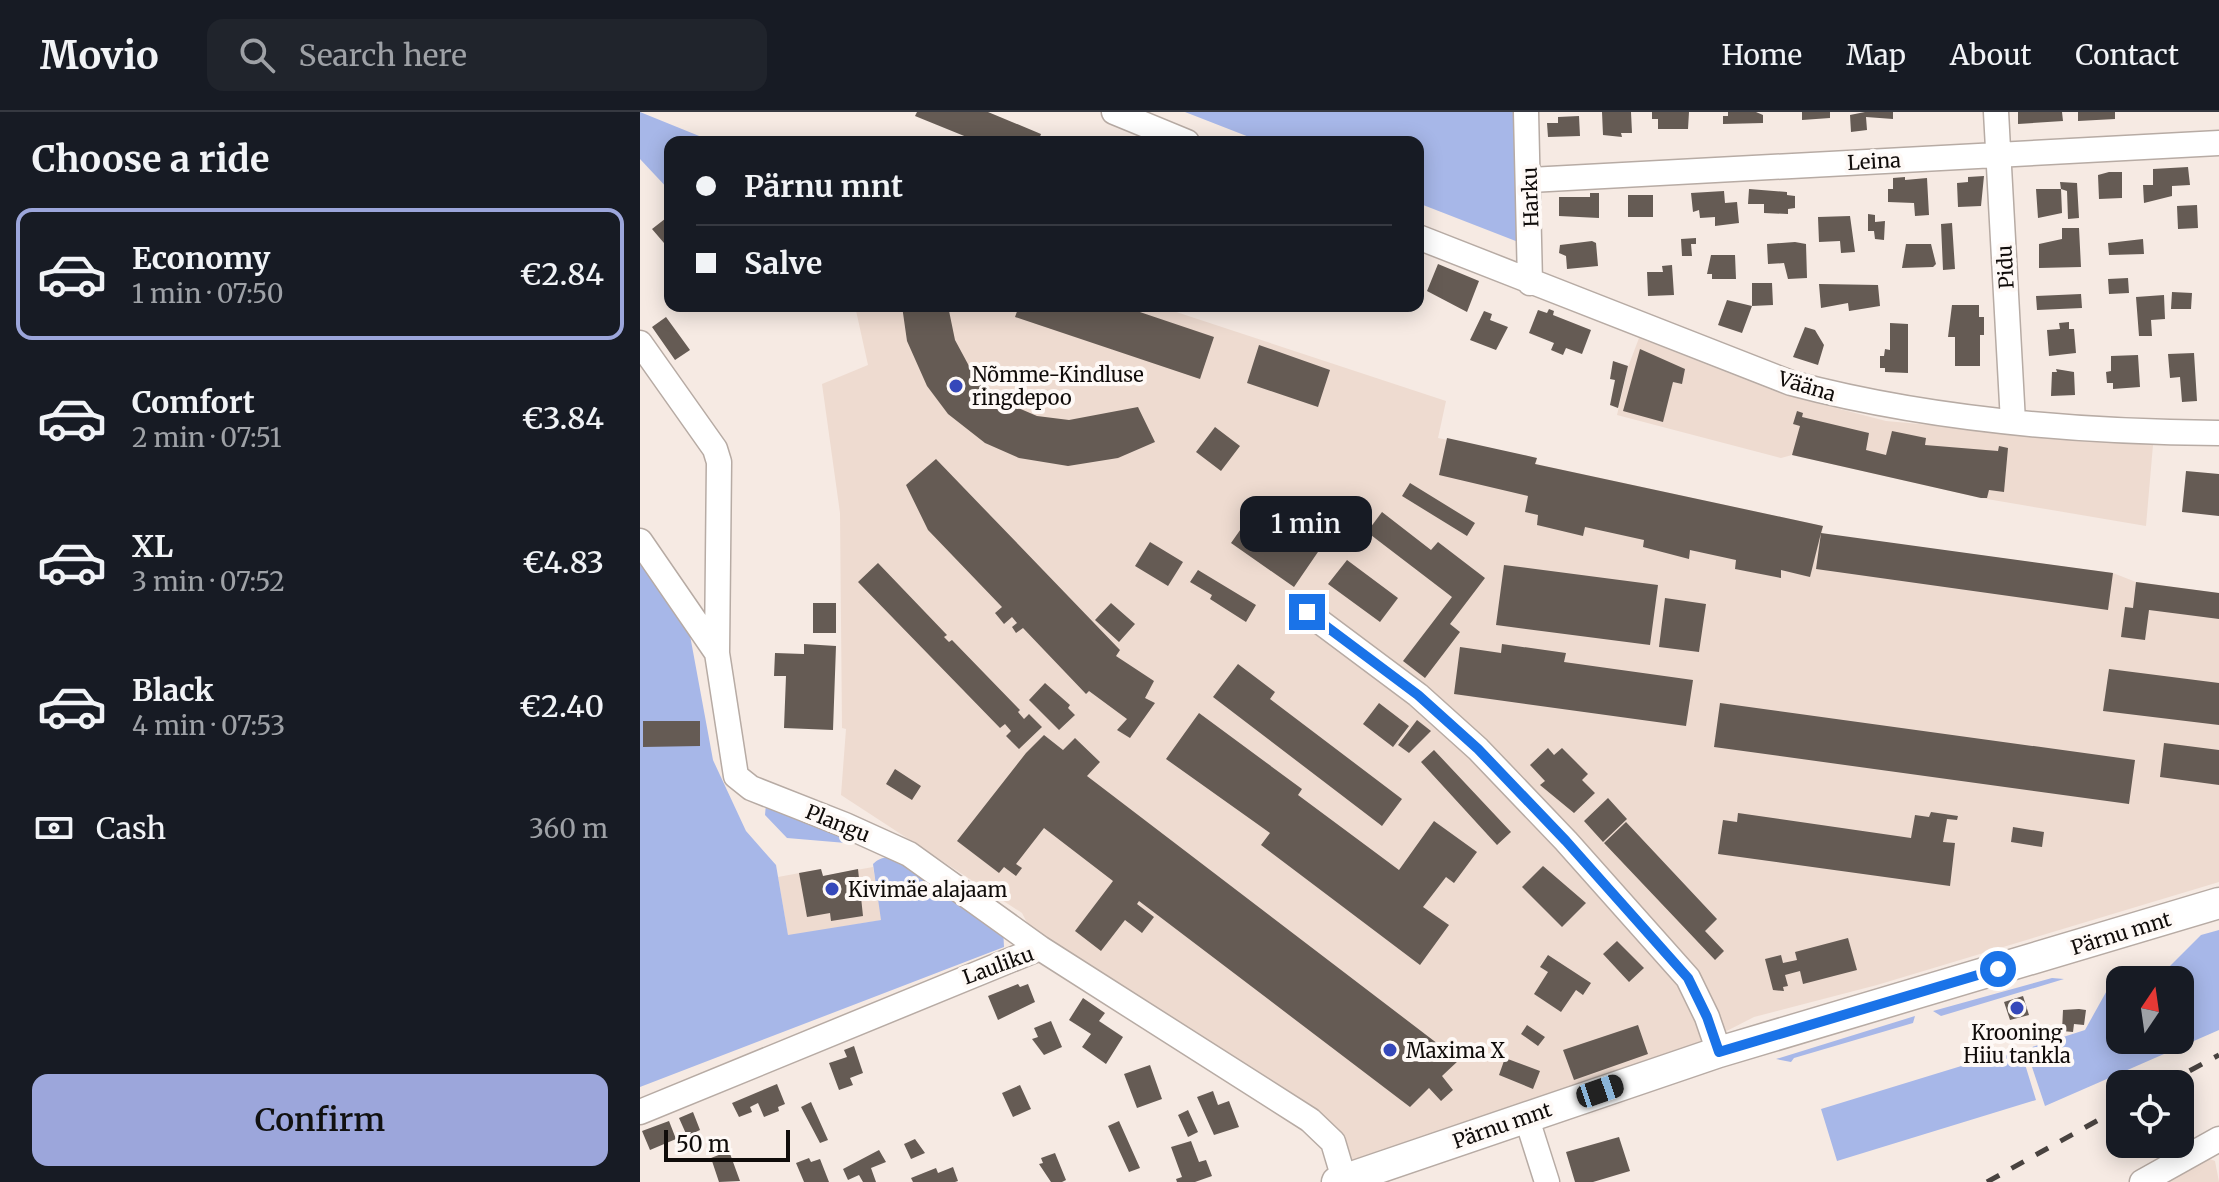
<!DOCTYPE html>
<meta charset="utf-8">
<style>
:root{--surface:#171b24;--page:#20242c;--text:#f1f3f6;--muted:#9ea1a6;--line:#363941;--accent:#9ca6db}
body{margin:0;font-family:Merriweather,serif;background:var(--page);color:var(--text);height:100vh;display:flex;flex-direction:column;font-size:30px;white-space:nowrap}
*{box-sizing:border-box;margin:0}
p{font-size:26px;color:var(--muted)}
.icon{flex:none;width:44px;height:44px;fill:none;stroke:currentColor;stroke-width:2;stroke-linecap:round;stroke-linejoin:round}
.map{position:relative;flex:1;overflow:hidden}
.panel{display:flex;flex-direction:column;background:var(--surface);width:640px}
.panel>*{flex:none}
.banner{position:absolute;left:24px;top:24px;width:760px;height:176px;border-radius:16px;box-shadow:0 4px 20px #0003;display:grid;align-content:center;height:176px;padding:0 32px;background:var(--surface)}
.needle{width:52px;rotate:13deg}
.controls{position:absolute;left:1466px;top:854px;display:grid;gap:16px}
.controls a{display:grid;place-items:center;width:88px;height:88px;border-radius:16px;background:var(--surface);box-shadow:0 4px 20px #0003;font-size:40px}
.scale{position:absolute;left:24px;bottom:20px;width:126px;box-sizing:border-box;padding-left:8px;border:4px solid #100c0a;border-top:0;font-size:22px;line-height:28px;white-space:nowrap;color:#100c0a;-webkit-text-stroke:6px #fef9f6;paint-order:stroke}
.end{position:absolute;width:36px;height:36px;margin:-18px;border:10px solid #1a73e8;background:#fff;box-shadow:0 0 0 4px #fff}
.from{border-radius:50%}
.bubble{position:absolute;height:56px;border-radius:16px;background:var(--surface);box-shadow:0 4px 20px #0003;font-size:26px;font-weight:600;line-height:56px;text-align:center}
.car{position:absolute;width:24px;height:48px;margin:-24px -12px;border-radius:10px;box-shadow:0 0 6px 2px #0007;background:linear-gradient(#222 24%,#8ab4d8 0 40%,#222 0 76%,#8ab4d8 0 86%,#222 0)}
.banner b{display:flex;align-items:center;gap:28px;height:76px;font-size:30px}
.banner b+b{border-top:2px solid var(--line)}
.banner i{width:20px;height:20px;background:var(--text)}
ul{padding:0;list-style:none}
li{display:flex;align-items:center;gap:24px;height:132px;margin:0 16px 12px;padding:0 16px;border:4px solid transparent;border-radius:16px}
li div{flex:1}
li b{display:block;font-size:30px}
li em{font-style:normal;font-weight:600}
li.current{border-color:var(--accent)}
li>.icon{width:72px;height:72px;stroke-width:1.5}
h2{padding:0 32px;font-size:36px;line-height:96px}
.pay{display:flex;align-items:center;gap:20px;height:88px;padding:0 32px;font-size:30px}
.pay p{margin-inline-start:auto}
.cta{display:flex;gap:16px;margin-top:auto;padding:16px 32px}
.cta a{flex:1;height:92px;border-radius:16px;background:var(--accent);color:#111;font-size:32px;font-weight:600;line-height:92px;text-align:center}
header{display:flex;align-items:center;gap:48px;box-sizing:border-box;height:112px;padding:0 40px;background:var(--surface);border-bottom:2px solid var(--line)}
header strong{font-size:38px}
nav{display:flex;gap:44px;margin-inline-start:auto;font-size:28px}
.search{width:560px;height:72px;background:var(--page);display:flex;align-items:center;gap:20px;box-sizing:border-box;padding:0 28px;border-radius:16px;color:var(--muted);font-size:30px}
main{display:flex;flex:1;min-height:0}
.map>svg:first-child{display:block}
.built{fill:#eedbd0}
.green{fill:#a7b7e8}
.building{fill:#655b54}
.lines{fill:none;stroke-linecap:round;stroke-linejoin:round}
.minor-casing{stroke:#b7aba4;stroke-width:27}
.major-casing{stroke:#b7aba4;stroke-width:33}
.minor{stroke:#fff;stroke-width:24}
.major{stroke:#fff;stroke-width:30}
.rail{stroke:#48423f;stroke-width:5;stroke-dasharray:14 14;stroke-linecap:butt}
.route{stroke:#1a73e8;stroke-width:10}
.poi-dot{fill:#3548ba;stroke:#fef9f6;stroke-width:3}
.labels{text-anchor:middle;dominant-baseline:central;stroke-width:8;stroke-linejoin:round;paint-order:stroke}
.street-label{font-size:20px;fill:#100c0a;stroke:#fef9f6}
.poi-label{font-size:20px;fill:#100c0a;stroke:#fef9f6;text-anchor:start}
</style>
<header>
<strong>Movio</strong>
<div class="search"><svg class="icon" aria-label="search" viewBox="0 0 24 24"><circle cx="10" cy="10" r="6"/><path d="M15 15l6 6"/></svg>Search here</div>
<nav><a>Home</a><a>Map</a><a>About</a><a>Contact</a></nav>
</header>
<main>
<section class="panel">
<h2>Choose a ride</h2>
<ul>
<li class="current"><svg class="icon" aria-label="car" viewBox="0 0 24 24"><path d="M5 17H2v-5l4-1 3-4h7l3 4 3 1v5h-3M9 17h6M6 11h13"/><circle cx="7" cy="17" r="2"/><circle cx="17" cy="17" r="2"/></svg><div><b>Economy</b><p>1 min · 07:50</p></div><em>€2.84</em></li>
<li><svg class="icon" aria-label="car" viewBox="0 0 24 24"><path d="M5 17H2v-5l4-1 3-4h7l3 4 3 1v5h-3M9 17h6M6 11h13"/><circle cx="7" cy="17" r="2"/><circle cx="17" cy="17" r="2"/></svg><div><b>Comfort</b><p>2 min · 07:51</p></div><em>€3.84</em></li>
<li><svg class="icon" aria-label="car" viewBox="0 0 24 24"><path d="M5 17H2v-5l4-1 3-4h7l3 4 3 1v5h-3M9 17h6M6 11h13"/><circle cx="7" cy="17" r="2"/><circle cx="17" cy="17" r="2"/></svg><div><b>XL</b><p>3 min · 07:52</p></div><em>€4.83</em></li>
<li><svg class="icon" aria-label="car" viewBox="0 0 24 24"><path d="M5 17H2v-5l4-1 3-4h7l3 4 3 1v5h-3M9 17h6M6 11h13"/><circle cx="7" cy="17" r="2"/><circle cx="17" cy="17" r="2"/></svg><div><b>Black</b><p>4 min · 07:53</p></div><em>€2.40</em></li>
</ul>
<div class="pay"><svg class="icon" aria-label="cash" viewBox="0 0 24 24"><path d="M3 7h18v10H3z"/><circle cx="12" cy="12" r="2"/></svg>Cash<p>360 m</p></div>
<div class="cta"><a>Confirm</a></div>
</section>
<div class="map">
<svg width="1579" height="1070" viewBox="0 0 1579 1070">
<rect width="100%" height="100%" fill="#f6eae3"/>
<path class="built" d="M215,194H518L806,289L798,326L897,346L896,352L1183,414L1182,422L1473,461L1496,470L1579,481V770L1237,873L1114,905L985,971L704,1067L693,1030L400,836L382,801L201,683L206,617L202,616L200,401L182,272L228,253Z
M999,226L1142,282L1246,309L1513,333L1506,414L1341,386L1152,343L1141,346L977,303L988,255Z
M233,755L242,808L148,824L138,765L181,757L183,764Z
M1562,1044L1575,1049L1579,1070H1511Z"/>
<path class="green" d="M0,0L74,30H30V79L0,47Z
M545,0H886L891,135L778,91V30H622Z
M0,450L47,507L73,648L106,719L136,753L148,823L241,808L233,752C243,742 251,746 264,750L363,815L364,835L0,975Z
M126,692L210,727L206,731L147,726L125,703Z
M1579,818V918L1405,994L1386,937L1445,918L1470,873L1480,871V928H1540V868H1490L1526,858L1561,823Z
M1412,866L1424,867L1301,904L1293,899Z
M1275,904L1273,911L1154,946L1151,950L1136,947Z
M1380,936L1396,988L1197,1049L1181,997Z"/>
<path class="building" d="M277,0H348L401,22L398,30H339L275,4Z
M962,0H991L992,21H981L982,25L963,23Z
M1012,0H1049L1048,17H1018V7H1012Z
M1088,0H1116L1123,3V11L1083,12V4H1088Z
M1162,0H1190V6L1162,8Z
M1225,0H1253V7L1226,5L1227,18L1211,20L1210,3Z
M1378,0H1422L1423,9L1378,12Z
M1438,0H1475V7L1438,9Z
M939,4L940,24L908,25L907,11H918V5Z
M1548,55L1550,73L1532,74V84L1504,91L1503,73H1513V57Z
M1469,60H1482V86L1459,87L1458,63Z
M1344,64L1341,94L1318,95L1317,71L1328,70V65Z
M1265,65V68L1287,66L1289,103L1275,104L1274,91L1248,90V77H1253V66Z
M1420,70L1437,71L1439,106L1428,107L1427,79L1421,77L1422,101L1398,106L1396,77H1421Z
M1109,77L1147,80V83L1155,84V96L1148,97V102L1124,101V92H1108Z
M1084,79L1085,91L1097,90L1099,111L1075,114V105L1060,106L1059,98L1053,100L1051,81Z
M950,81H959V106L919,104V85H950Z
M988,83H1013V105H988Z
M1557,93L1558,116L1538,117L1537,94Z
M1228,102L1235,103V110L1245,109L1244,128L1235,127L1234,119H1228Z
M30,103V138L12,117Z
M1210,104L1215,140L1201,141L1200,129L1179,130L1178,105Z
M1312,111L1315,157L1303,158L1301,112Z
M1422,116H1439L1441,155L1399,156V132L1422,127Z
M1056,126V132H1051L1052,144H1042L1041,127Z
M1503,127L1504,142L1469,143L1468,131Z
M952,129L956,131L958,154L927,157L926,144L919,141L920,133Z
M1155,130L1166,132L1167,166L1148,167L1144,151L1128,152L1127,132Z
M1266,132H1291L1296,152L1293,155L1262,156Z
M1071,143H1095L1096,167H1072V162H1067Z
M798,152L839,169L827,200L787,179Z
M1032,153L1034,183L1008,184L1007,160H1023L1022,154Z
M1488,166L1489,181L1469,182L1468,167Z
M1112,171H1132L1133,193L1112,194L1102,221L1078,213L1087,188L1112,194Z
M1179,172L1238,173L1240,194L1209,199L1208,191L1181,196Z
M1532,180L1552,181L1551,197H1531Z
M1441,182L1442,196L1397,198L1396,184Z
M1524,183L1525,207L1511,208L1512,224H1499L1496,185Z
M1312,193H1339V205H1344V223H1340V254H1315V225H1308Z
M262,194H308L315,228L329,254L344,274L371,293L397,304L429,308L498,295L515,330L478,346L428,354L379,346L345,331L308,302L287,274L267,229Z
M379,194H482L574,225L560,267L375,205Z
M909,197L914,199L913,203L951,218L942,242L926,236L923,243L911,238L914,231L889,221L898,198L907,201Z
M844,199L852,202L850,208L868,215L856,238L830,228Z
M26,205L50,238L35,248L12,215Z
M1429,210V217H1434L1436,241L1409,244L1407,218L1420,217L1419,211Z
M1250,211L1268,212V261L1245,260V256H1240V244H1244L1245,237L1250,238Z
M1165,215L1175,218L1184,233L1178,253L1153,245Z
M619,233L690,258L678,295L607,271Z
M1000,237L1045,257L1042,272L1033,270L1023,310L983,299Z
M1554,241L1557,289L1542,290L1540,265L1530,266L1528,242Z
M1498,243L1500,275L1473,277V271H1467L1466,260L1471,259V244Z
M973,249L988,254L978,296L970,293L975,268L970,267Z
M1416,257L1434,260L1435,283L1411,284L1412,260H1417Z
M1157,299L1163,301L1162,305L1229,321L1226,338L1246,343L1252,319L1286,326L1285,333L1358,339L1359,334L1368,336L1364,380L1349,378L1347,386H1341L1152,343L1160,314L1153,312Z
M575,315L600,334L581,359L556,340Z
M807,326L897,346L895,352L1183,414L1181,421L1473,461L1468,498L1176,457L1181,421L1170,465L1141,458V466L1095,457L1096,448L1050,438L1049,447L1003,435L1004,428L945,415L943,424L897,413L898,403L885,400L888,384L799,363Z
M296,347L480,538L476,544L514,569L505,586L515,591L490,626L477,618L487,607L449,579L446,582L383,516L376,521L372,515L377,511L372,505L364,512L355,501L362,495L288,418L266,373Z
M1546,359L1579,362V404L1542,400Z
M770,371L835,411L827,424L762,384Z
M617,394L680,437L654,475L591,431Z
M742,400L791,438L798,430L845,466L810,512L820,520L785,566L763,549L812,485L727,420Z
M510,430L543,450L528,474L495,454Z
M707,448L758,486L740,510L688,472Z
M238,451L307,523L304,525L309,530L312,528L380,598L378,600L384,607L389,602L402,615L379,637L366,624L371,619L365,612L360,616L218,470Z
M864,453L1018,473L1010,533L856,513Z
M558,458L616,493L606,510L570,487L572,483L550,470Z
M1496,470L1579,481V507L1509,498L1505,528L1481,525L1485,495L1493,496Z
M1025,486L1066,492L1059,540L1019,535Z
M173,491H196V521H173Z
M471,491L495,512L479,530L455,508Z
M164,532L196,534L193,618L144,616L146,564H134L135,541L164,542Z
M862,532L926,541L924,550L1053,568L1046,614L814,582L820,535L861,541Z
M598,552L635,580L630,587L762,687L742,714L573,585Z
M1469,557L1579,571V613L1463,599Z
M405,571L430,593L428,596L435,603L419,618L389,588Z
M739,591L769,614L753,635L723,612Z
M1080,591L1495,648L1489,692L1074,635Z
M559,601L662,677L658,683L759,758L794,709L837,740L814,771L806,765L783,795L809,813L780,853L621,733L630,721L526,647Z
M777,608L791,619L769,641L758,633Z
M3,609H60V634L3,635Z
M404,623L423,638L435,626L460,650L447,664L819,948L802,964L813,978L801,989L789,976L770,995L499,789L497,792L514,805L502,821L485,808L461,839L435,819L473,769L404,716L376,752L382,756L376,764L364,755L359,761L317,729L386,641Z
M1524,631L1579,638V673L1520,665Z
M908,636L914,643L922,636L948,662L942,668L955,681L934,701L900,673L905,669L890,653Z
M794,638L871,720L857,733L781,650Z
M255,657L281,674L272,688L246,672Z
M968,686L987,707L963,730L944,709Z
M1291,700L1318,704L1317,708L1307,707L1303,730L1315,731L1310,774L1078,742L1083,708L1097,710L1098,701L1271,726L1275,703L1289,705Z
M986,710L1077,807L1065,819L1084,839L1075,848L964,731Z
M1373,715L1404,720L1402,735L1371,730Z
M903,754L946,791L922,815L882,775Z
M181,757L183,764L218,757L223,804L191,809L190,801L167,805L159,761Z
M1208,826L1217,858L1163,872L1160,859L1145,863L1148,874L1143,875L1144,879L1133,878L1125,847L1141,843L1143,851L1157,848L1155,840Z
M977,829L1004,856L989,870L963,842Z
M908,843L951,871L943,883L936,878L921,900L894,882L908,860L900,855Z
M378,872L380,875L388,872L395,890L358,908L348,884Z
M1383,884L1389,903L1370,908L1364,890Z
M443,886L465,901L459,909L483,925L466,952L442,935L451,922L429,908Z
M1439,897L1446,898L1444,913L1434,912L1433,920L1422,919L1423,898Z
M411,909L422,935L404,943L392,927L398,925L394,916Z
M887,913L905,925L898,934L881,922Z
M998,913L1008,942L934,968L923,938Z
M214,934L223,961L210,966L213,973L199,978L189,951L207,945L204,938Z
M865,946L900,959L893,977L859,963Z
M510,953L522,987L497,996L484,962Z
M137,972L145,992L138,995L139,999L124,1005L118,991L110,995L112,1000L99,1005L92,991Z
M380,973L391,997L373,1005L362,981Z
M573,979L578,993L589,989L599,1015L574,1023L557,985Z
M171,990L188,1028L180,1031L161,995Z
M548,998L558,1020L548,1025L538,1003Z
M53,1000L60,1018L47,1024L39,1006Z
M29,1009L36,1027L10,1038L2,1019Z
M479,1009L500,1056L489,1060L468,1014Z
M979,1025L990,1059L953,1070H935L926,1040Z
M275,1027L285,1041L271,1047L264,1032Z
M551,1029L559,1050L566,1048L572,1064L555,1070H537L536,1067L542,1065L531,1035Z
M239,1038L246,1050L231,1056L236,1070H223L219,1063L208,1068L203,1057Z
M89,1039L100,1069L79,1070L71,1046Z
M415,1041L426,1068L422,1070H411L399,1052L403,1051L401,1046Z
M169,1046L171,1050L180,1047L189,1070H164L156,1051Z
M313,1055L318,1069L315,1070H273L271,1066L296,1056L298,1061Z"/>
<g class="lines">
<defs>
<path id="minor" d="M474,0L547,30
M886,0L890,171
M1356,0L1373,310
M890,68L1579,31
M778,125L1151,271C1290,308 1436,320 1579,321
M0,231L75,337L79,350L77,541L96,664L111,676L205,713L269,742L400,836
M0,429L77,541
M667,500L778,583L838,637L926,729L1048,866L1067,905L1079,940
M0,1000L400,836L670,1008L693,1030L704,1067
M886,1004L907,1070
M1502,1070L1579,1027"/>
<path id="major" d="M697,1070L1079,940L1579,791"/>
</defs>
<use href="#minor" class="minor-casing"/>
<use href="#major" class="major-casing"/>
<use href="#minor" class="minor"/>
<use href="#major" class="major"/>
<path class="rail" d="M1525,972L1579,943
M1347,1070L1480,996"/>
</g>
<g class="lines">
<path class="route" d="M667,500L778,583L838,637L926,729L1048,866L1067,905L1079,940L1358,857"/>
</g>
<g class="poi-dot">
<circle cx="316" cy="274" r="8"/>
<circle cx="192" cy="777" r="8"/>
<circle cx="1377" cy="896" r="8"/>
<circle cx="750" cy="938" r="8"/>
</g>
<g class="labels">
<g class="street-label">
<text transform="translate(1234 49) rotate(-3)">Leina</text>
<text transform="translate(890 85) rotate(-92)">Harku</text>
<text transform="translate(1365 155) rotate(-93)">Pidu</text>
<text transform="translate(1167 274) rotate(17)">Vääna</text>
<text transform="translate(198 711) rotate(22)">Plangu</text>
<text transform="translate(1481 821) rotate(-17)">Pärnu mnt</text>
<text transform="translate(358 853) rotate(-20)">Lauliku</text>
<text transform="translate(862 1013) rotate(-19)">Pärnu mnt</text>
</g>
<g class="poi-label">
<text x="332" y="262">Nõmme-Kindluse<tspan x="332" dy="23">ringdepoo</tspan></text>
<text x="208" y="777">Kivimäe alajaam</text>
<text x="1377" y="920" text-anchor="middle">Krooning<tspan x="1377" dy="23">Hiiu tankla</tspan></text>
<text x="766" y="938">Maxima X</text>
</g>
</g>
</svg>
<div class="controls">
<a><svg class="needle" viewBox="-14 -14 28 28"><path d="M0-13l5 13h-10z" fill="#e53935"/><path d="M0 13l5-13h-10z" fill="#9ea1a6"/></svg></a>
<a><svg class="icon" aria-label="locate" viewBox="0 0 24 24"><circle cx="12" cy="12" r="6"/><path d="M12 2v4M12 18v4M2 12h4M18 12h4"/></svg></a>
</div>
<div class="scale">50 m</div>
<i class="end from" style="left:1358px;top:857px"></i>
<i class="end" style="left:667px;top:500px"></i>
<div class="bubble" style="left:600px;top:384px;width:132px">1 min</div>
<i class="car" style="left:960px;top:979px;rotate:71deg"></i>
<div class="banner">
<b><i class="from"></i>Pärnu mnt</b>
<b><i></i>Salve</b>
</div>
</div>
</main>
